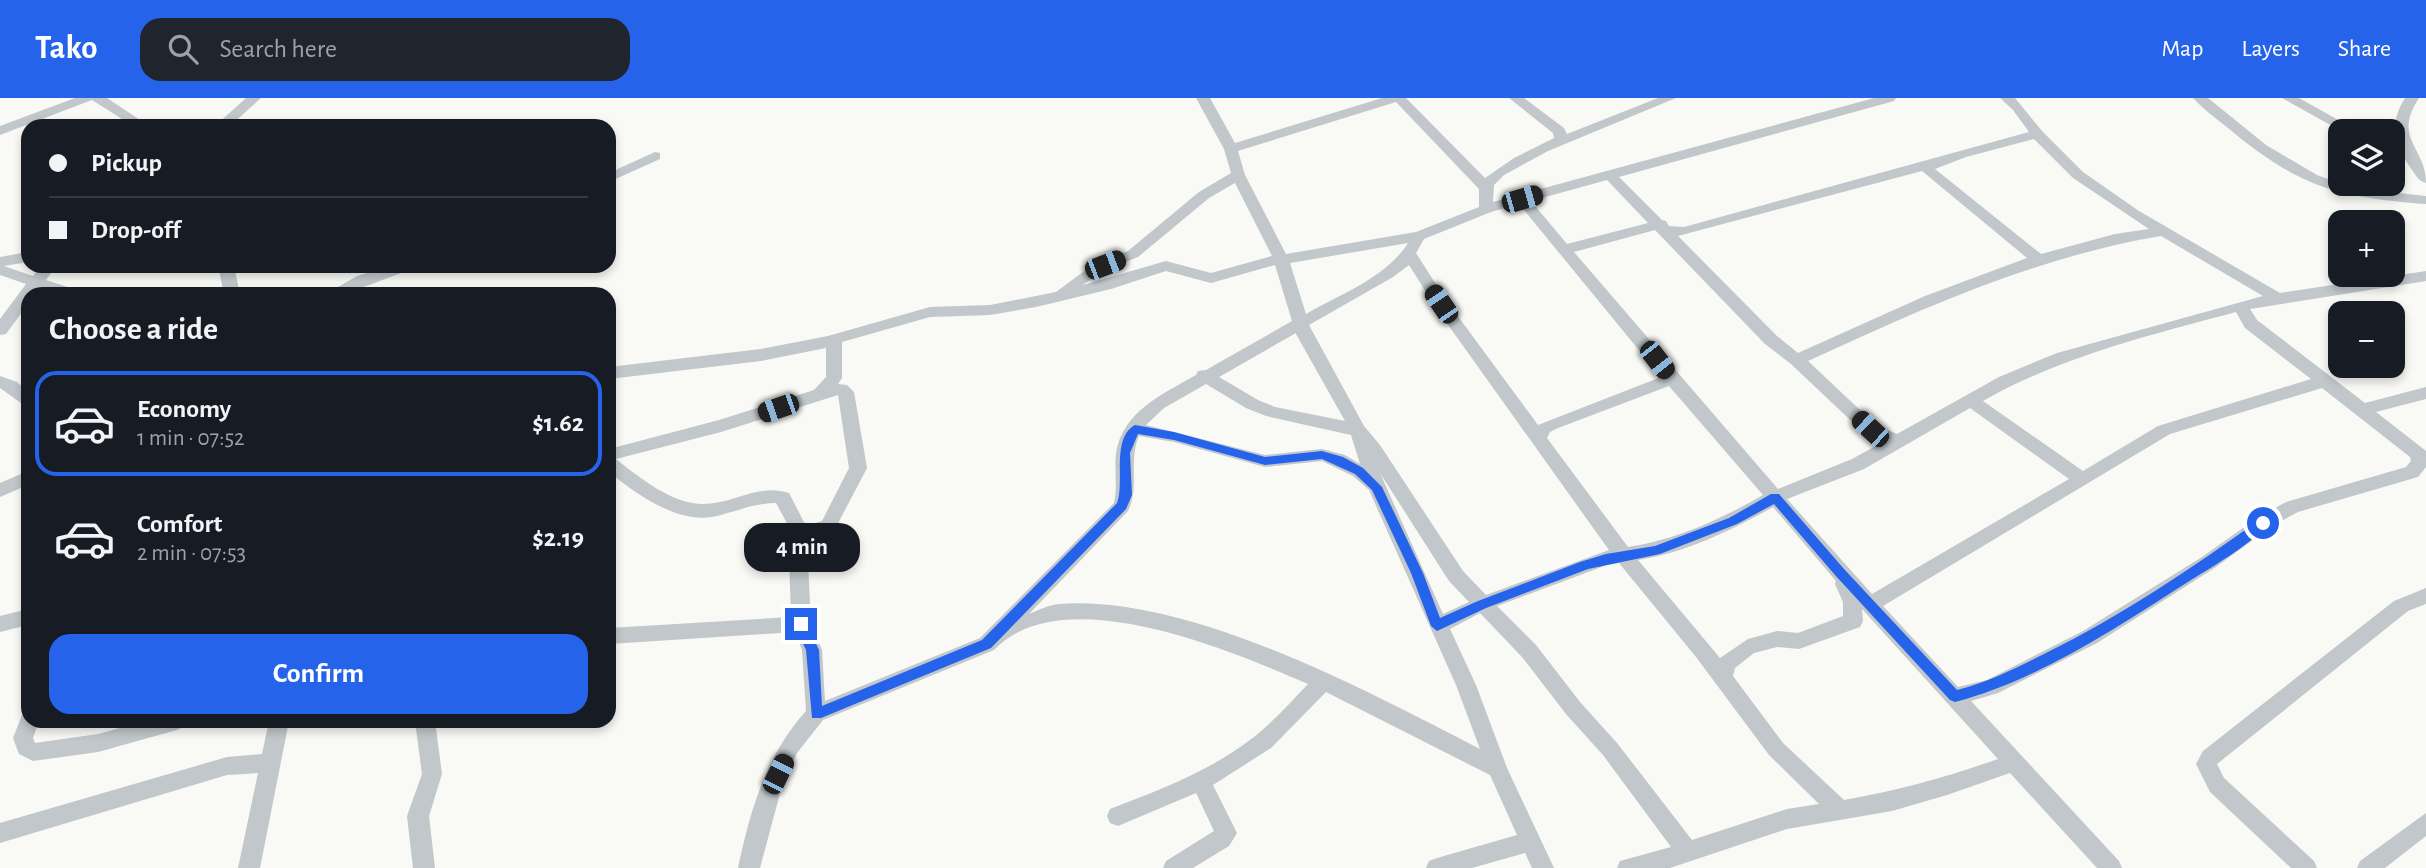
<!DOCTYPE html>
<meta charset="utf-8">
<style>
:root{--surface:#171b24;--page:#20242c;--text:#f1f3f6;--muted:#9ea1a6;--line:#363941;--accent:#2563eb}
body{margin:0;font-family:"Alegreya Sans",sans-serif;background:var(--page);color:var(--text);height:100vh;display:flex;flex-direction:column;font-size:26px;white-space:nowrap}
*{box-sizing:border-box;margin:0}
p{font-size:23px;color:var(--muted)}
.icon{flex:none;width:38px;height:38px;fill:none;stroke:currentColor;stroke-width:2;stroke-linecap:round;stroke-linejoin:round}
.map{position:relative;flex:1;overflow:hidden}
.panel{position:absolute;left:21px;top:189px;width:595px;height:441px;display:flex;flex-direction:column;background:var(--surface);border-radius:21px;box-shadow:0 4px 10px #0003}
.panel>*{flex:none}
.hud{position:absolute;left:21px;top:21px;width:595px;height:154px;border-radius:21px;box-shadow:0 4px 10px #0003;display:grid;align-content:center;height:154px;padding:0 28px;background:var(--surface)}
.tools{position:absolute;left:2328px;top:21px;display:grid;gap:14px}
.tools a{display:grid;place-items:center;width:77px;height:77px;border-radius:14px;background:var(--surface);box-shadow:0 4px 10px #0003;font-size:35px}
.end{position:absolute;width:32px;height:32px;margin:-16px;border:9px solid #2563eb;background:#fff;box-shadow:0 0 0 4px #fff}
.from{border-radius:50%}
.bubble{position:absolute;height:49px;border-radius:21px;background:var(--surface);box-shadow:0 4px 10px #0003;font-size:23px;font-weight:700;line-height:49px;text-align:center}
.car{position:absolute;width:21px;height:42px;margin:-21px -10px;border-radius:9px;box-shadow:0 0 5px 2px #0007;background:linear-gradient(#222 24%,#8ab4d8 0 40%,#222 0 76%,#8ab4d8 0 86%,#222 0)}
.hud b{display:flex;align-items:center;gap:24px;height:66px;font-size:26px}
.hud b+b{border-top:2px solid var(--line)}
.hud i{width:18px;height:18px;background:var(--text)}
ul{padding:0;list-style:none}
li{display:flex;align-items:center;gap:21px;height:105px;margin:0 14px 10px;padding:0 14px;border:4px solid transparent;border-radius:21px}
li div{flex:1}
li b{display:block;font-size:26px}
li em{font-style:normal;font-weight:700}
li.on{border-color:var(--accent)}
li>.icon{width:63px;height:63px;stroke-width:1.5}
h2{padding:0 28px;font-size:32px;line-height:84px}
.primary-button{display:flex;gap:14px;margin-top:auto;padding:14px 28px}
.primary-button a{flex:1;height:80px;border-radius:21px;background:var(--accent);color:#fff;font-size:28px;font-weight:700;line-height:80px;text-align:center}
header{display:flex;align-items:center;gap:42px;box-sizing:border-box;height:98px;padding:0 35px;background:var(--accent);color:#fff}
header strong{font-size:33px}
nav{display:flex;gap:38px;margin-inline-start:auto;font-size:24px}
.search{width:490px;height:63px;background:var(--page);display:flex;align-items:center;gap:18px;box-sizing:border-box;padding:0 24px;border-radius:21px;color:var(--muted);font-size:26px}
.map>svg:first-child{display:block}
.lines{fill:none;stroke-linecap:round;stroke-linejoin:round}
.minor{fill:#c1c7ca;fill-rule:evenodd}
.route{fill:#2563eb}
</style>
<header>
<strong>Tako</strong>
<div class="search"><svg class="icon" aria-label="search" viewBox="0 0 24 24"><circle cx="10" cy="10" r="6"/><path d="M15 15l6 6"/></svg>Search here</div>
<nav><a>Map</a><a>Layers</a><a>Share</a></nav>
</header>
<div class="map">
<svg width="2426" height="770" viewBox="0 0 2426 770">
<rect width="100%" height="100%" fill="#f9f9f6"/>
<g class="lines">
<path class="minor" d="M75,0H107L149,28H133L92,2L0,37V28Z
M246,0H261L230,28H215Z
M1196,0H1210L1235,45L1382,0H1406L1485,80L1514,60L1554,40L1553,35L1509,0H1524L1564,30L1567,36L1658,0H1676L1548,53L1504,77L1494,87L1493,104L1874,0H1896L1894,3L1619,79L1662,122L1666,123L1669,128L1684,129L2029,34L2013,12L2000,0H2015L2042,33L2083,74L2139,113L2280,195L2426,173V183L2250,211L2257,222L2365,305L2426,289V301L2376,314L2426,353V369L2418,379L2298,414L2269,430L2216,469L2097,545L1998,595L1971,603L2119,763L2122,770H2097L2010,675L1947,697L1892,713L1787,731L1670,770H1617L1620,763L1671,749L1603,657L1566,616L1522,559L1480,515L1450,531L1476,587L1507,670L1554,770H1532L1525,755L1472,770H1426L1429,763L1437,760L1517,737L1490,677L1326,594L1271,650L1213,687L1237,735L1229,748L1193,770H1163L1166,763L1214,733L1196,695L1118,728L1110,725L1107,718L1110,711C1160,692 1212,672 1254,639C1274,623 1291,604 1308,586C1231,553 1063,480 994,552L823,622L797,655L782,688L760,770H738C750,713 766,657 806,613L802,552L795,534L609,546V530L791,519L788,427L776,405C753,405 733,415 712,419C676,425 635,395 609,374V351L719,322L814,292L826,279V250L761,263L609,281V269L761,251L828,238L930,209L990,207L1056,194L1091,168L1128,153L1199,94L1231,75L1224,51ZM1396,4L1479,91V109L1416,134L1286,156L1245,77L1238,53ZM2034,41L2073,80L2149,131L2115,136L2041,156L1935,71L1966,59ZM1922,73L2027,160L1925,198L1798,255L1777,238L1678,138ZM1607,82L1648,125L1567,146L1531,103ZM1235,85L1272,158L1211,175L1166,163L1083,187L1101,174L1138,159L1209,100ZM1519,106L1661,279L1538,327L1446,202L1416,155L1424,141L1491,114ZM1655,132L1765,246L1791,266L1864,335L1883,344L1852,361L1778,391L1574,154ZM2161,138L2263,198L2057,255L1999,279L1897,336L1876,327L1808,263C1923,210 2036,159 2161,138ZM1408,145C1386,180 1340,196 1306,216L1290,165ZM1275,167L1292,223L1206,272L1198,273L1196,277C1163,296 1123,313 1116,355C1114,372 1118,388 1114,405L980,540L825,603L822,552L811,526L807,442L834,433L867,370L854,294L847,287L838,286L842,280V244L930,219L990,217L1036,209L1111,191L1166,173L1211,185ZM1409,167L1436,210L1609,452L1486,497L1463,473L1380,347L1364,328L1309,227L1393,179ZM2236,214L2245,230L2311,281L2158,328L2083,373L1983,303C2060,259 2150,237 2236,214ZM1296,235V236L1345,323L1275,309L1258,302L1219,279ZM1206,286L1246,310L1266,318L1351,337L1360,366L1345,357L1322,351L1265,357L1146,327L1164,310ZM1669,288L1763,397C1721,421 1676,442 1628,449L1547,340L1550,334L1558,330ZM2322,290L2410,359L2411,363L2406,369L2286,404L2257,420L2202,459L2083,533L1987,582L1958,589L1883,508L2170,336ZM838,297L849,370L822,423L806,428L789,395C758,385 734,406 703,406C672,406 640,380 616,361L721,334ZM1970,310L2069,381L1872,496L1787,401L1864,371ZM1139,338L1174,344L1265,369L1322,363L1353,378L1369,392L1456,587L1480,651C1367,593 1188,496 1059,506C1049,507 1038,512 1029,516L1128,413C1140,389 1128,362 1139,338ZM1380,375L1449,483L1469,504L1443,516ZM1773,409L1836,483L1835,486L1843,504V518L1798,535L1777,533L1748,541L1720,560L1638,462C1685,455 1732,432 1773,409ZM1619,465L1696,559L1769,657L1819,706L1787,711L1692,742L1617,645L1580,604L1536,547L1497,508L1607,467ZM1862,511L1998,661C1947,679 1897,693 1844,702L1783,645L1733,578L1735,570L1754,555L1777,549L1799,551L1860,529L1863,523Z
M2193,0H2208L2266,47L2317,77L2353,90L2426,98V106C2340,99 2303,91 2234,35C2221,24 2205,13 2193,0Z
M2282,0H2299L2358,33H2341Z
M2405,0H2419C2392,41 2426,49 2426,85C2418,83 2415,76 2410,69C2394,45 2389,25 2405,0Z
M655,54L660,55V61L609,84V75Z
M28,154V164L4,168L33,178L40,168H56L46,182L77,192L80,196H56L39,190L35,196H28V206L6,236L0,237V221L26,186L0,177V159Z
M218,168H234L240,196H224Z
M391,168H415L412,171C385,180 354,196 326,196L357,178Z
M0,278L17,284L28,294V310L0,290Z
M28,373V387L0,399V385Z
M2426,490V506L2408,513L2217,666L2224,680L2314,763L2317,770H2291L2210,694L2196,666L2203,653L2394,503Z
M28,511V527L0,534V518Z
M28,615V623H39L33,640L35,645L98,636L145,623H187L184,629L177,632L98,654L33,663L19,656L13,640L22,617Z
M269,623H289L260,770H238L258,675L227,677L0,745V725L227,659L262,656Z
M415,623H435L442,676L429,718L435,770H413L407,718L422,676Z
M2426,715V738L2385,770H2357L2360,763Z"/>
</g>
<path class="route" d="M1135,327L1174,334L1265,359L1322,353L1343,359L1363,370L1382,389L1423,475L1440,520L1478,503L1580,464L1606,456L1655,448L1729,420L1771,396H1779L1844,471L1957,592C1989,584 2016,570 2046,555C2121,518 2191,471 2259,422H2267L2269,425C2256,443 2212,469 2191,482C2117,529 2041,581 1955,604L1950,602L1835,477L1774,406L1737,426L1660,456L1588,471L1486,510L1437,533L1431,528L1411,475L1372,392L1355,376L1322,361L1265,367L1174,342L1138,336L1130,355L1132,397L1126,411L991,550L821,620H812L806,552L794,526L796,522H805L819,552L822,608L982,542L1117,405C1125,384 1111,340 1135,327Z"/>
</svg>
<div class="tools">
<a><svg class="icon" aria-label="layers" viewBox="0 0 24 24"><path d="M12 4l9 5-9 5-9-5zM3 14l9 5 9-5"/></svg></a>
<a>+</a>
<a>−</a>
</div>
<i class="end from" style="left:2263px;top:425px"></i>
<i class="end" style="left:801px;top:526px"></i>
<div class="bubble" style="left:744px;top:425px;width:116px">4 min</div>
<i class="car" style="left:1522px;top:101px;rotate:74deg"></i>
<i class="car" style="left:1105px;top:167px;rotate:69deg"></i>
<i class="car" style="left:1441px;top:206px;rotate:326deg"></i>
<i class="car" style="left:1657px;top:262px;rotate:142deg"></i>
<i class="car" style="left:778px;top:310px;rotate:251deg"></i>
<i class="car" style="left:1870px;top:331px;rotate:313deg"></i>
<i class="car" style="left:778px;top:676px;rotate:26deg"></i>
<div class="hud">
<b><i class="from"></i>Pickup</b>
<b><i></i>Drop-off</b>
</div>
<section class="panel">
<h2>Choose a ride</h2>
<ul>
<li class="on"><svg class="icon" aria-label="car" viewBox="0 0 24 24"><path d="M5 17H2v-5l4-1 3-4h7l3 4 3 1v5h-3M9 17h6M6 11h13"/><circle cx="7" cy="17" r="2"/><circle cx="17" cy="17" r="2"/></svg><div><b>Economy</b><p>1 min · 07:52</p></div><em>$1.62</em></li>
<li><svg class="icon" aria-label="car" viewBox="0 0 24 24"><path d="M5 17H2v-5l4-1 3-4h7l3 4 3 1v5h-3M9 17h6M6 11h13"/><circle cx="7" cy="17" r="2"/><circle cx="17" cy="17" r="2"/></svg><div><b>Comfort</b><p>2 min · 07:53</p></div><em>$2.19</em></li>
</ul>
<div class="primary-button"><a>Confirm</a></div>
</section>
</div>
